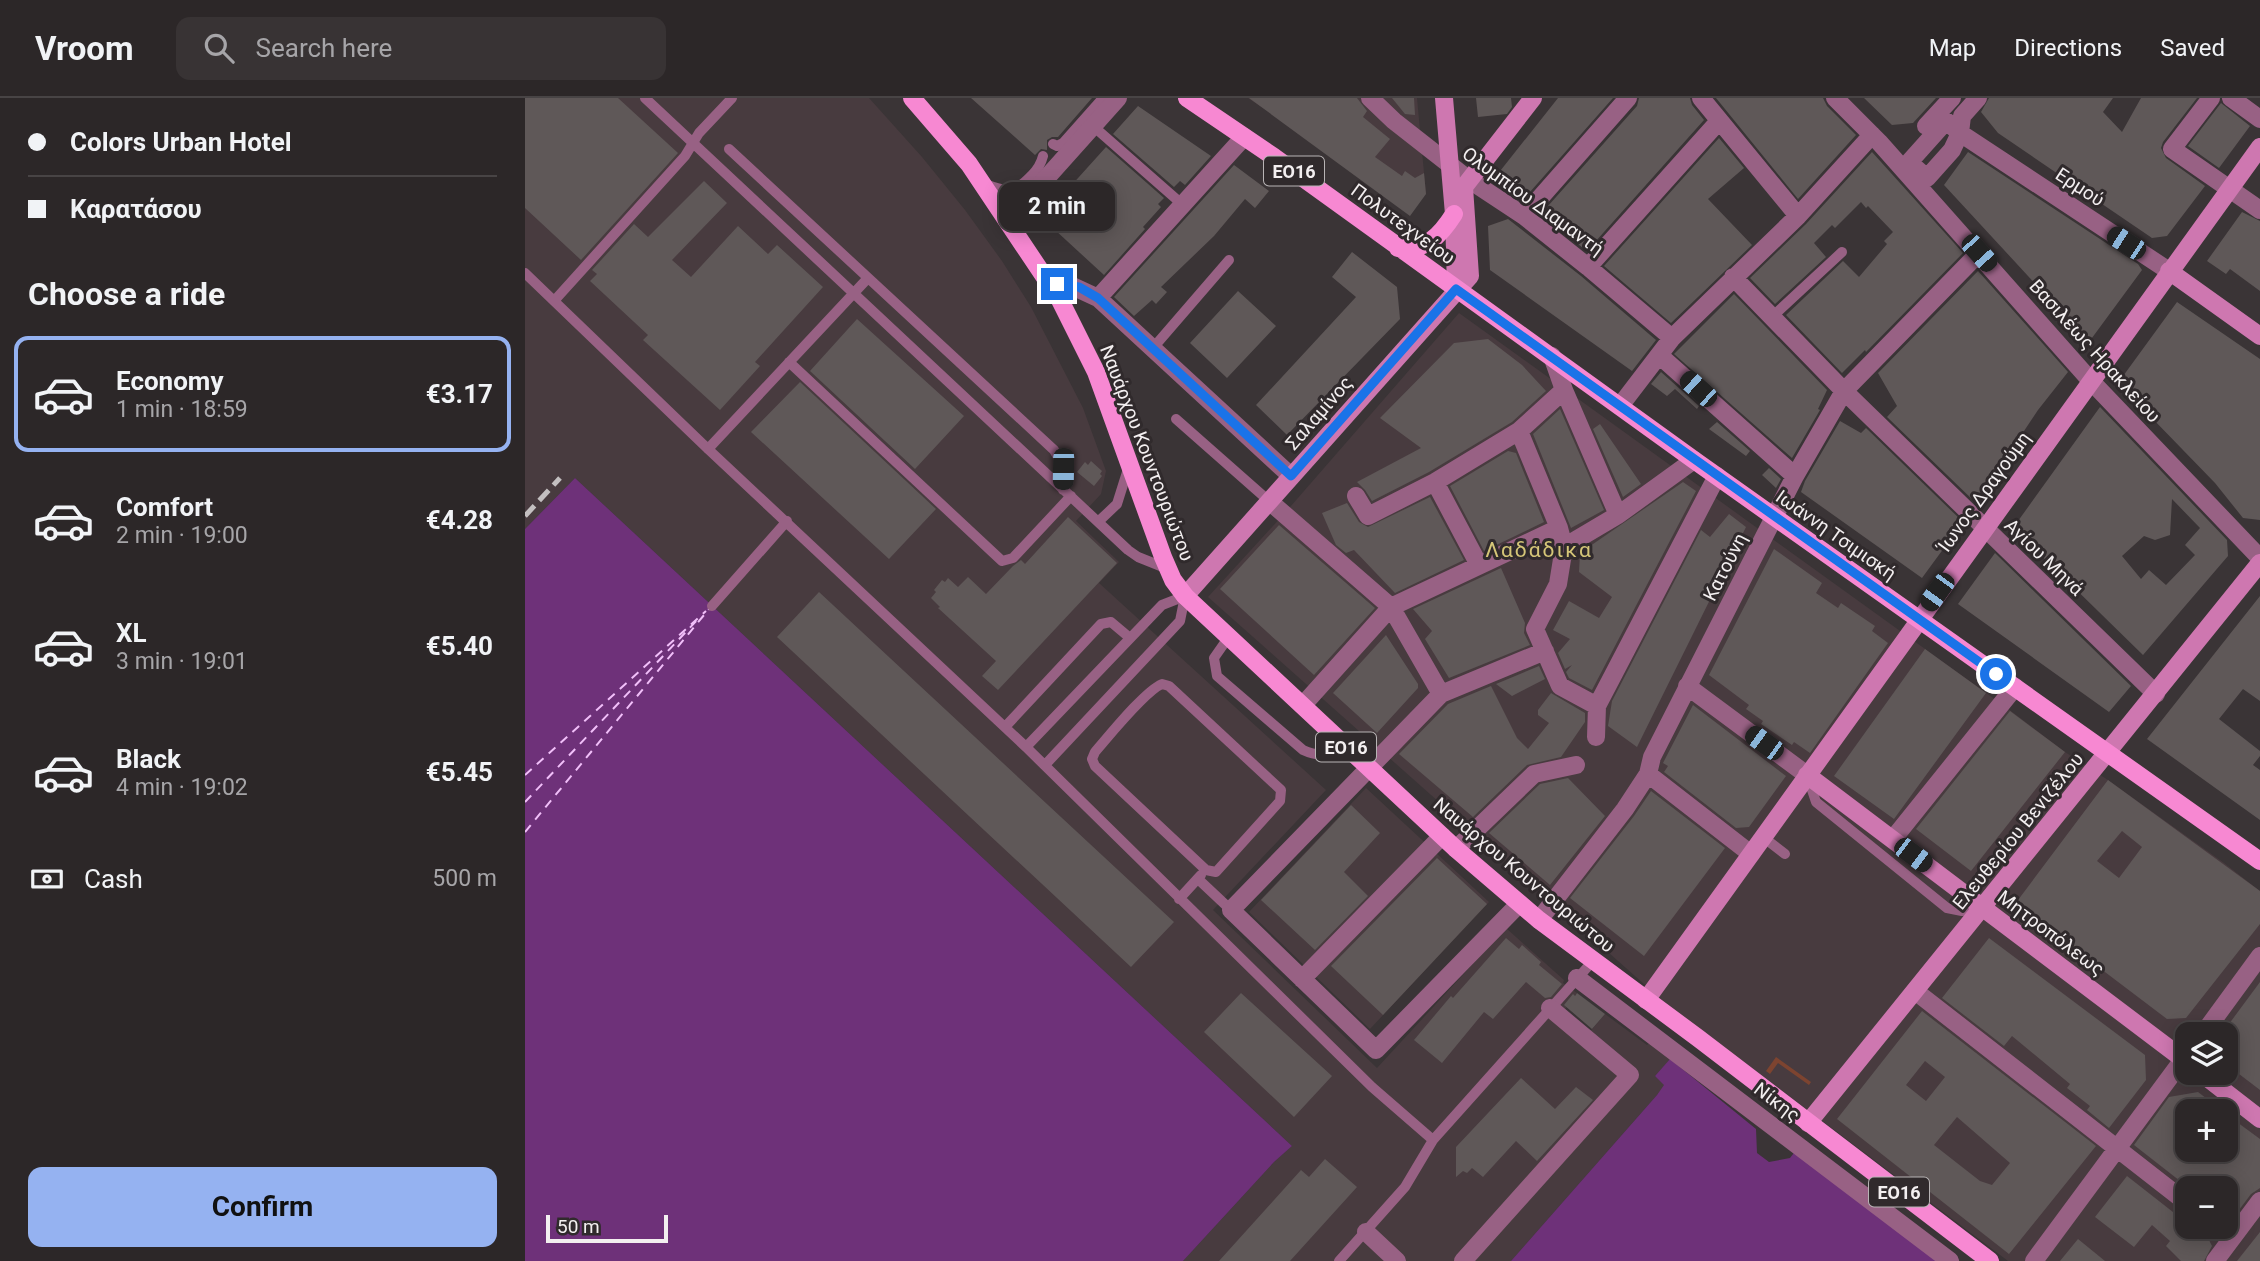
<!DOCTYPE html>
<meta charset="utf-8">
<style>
:root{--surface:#2c2728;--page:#383334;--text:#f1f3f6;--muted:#a6a5a8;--line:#484445;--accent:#95b2f1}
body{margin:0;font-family:Roboto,sans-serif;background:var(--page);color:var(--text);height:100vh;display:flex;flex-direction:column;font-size:26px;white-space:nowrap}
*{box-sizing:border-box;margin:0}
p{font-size:23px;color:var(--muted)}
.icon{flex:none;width:38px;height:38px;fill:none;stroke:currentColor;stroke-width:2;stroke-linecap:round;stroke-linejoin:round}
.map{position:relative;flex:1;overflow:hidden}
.details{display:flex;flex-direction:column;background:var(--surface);width:525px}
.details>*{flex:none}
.top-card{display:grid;align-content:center;height:154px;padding:0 28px;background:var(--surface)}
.tools{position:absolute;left:1650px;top:924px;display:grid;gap:14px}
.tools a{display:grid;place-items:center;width:63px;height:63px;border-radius:14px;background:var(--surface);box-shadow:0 4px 18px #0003,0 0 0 2px var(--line);font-size:35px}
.scale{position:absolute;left:21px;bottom:18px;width:122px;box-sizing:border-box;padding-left:7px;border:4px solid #f3eff0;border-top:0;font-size:19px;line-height:24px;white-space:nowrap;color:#f3eff0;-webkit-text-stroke:5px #302a2c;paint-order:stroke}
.end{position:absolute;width:32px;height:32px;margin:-16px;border:9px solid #1a73e8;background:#fff;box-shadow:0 0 0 4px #fff}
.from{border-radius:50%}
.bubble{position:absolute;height:49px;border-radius:14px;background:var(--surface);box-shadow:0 4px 18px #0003,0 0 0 2px var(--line);font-size:23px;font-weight:700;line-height:49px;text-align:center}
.car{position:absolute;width:21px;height:42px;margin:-21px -10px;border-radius:9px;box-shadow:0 0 5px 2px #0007;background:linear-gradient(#222 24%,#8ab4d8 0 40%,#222 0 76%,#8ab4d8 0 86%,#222 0)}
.top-card b{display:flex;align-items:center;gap:24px;height:66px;font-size:26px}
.top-card b+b{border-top:2px solid var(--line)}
.top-card i{width:18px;height:18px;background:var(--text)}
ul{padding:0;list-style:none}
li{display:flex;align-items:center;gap:21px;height:116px;margin:0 14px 10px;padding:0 14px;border:4px solid transparent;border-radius:14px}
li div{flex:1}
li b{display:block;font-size:26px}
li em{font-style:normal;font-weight:700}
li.on{border-color:var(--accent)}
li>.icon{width:63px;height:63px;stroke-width:1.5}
h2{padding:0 28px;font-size:32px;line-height:84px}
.pay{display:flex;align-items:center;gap:18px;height:77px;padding:0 28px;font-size:26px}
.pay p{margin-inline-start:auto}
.button{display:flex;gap:14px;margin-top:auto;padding:14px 28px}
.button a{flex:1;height:80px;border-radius:14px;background:var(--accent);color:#111;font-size:28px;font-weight:700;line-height:80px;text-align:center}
header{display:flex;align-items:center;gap:42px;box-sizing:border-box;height:98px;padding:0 35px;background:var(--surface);border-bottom:2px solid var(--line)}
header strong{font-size:33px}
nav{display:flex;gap:38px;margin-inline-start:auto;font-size:24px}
.search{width:490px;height:63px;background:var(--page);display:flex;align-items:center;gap:18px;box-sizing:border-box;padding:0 24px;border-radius:14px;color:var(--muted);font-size:26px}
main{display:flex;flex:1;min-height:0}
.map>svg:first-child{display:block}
.built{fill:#483b3f;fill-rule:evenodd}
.green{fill:#7d4430}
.water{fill:#6e3179}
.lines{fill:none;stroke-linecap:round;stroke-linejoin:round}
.ferry{stroke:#f1bff9;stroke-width:2;stroke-dasharray:9 7;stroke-linecap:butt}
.building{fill:#5f5858;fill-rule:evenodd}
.lane{stroke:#986184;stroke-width:10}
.street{stroke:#986184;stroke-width:18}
.secondary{stroke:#ce77b0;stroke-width:18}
.primary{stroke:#f788d2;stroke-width:18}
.rail{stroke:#c3bfc0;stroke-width:5;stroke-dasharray:14 7;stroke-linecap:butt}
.route{stroke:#1a73e8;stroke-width:9}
.labels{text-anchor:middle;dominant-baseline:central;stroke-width:6;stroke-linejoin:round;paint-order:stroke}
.shield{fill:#302a2c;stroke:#b8b4b5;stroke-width:2}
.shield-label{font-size:18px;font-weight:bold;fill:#f3eff0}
.street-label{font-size:19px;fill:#f3eff0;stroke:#302a2c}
.neighbourhood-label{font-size:21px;letter-spacing:2px;fill:#d5c678;stroke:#302a2c}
</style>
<header>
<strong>Vroom</strong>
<div class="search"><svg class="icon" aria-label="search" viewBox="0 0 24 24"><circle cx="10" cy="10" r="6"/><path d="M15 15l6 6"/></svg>Search here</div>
<nav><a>Map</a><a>Directions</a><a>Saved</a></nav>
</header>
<main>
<section class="details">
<div class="top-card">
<b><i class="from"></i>Colors Urban Hotel</b>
<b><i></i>Καρατάσου</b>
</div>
<h2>Choose a ride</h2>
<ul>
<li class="on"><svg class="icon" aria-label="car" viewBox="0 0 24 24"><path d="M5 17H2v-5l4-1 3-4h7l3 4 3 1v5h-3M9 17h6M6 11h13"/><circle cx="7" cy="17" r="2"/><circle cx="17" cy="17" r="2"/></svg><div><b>Economy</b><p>1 min · 18:59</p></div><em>€3.17</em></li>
<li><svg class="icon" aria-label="car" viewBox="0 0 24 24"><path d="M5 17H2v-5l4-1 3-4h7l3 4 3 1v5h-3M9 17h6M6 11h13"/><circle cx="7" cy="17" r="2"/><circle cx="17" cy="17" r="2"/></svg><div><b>Comfort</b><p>2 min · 19:00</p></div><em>€4.28</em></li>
<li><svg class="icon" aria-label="car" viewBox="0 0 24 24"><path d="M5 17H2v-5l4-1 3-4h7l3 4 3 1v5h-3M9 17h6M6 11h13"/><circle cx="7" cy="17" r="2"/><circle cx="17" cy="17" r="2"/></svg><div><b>XL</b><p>3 min · 19:01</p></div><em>€5.40</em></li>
<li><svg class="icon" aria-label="car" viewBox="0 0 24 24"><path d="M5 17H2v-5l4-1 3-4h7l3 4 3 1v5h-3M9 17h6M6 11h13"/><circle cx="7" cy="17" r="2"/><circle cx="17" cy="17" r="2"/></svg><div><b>Black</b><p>4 min · 19:02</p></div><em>€5.45</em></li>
</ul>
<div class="pay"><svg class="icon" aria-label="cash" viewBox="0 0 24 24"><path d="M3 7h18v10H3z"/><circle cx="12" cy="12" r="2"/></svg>Cash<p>500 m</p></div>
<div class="button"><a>Confirm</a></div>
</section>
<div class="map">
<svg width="1735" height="1163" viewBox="0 0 1735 1163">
<rect width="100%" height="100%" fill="#3a3436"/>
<path class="built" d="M0,0H344L397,59L440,112L477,163L506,209L558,310L581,373L576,396L551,423L594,464L574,485L801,692L688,812L852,970L981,830L1039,882L1038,885L1052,895L1038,914L1063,936L1080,916L1122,947L1129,940L1150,956L1130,978L1140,987L1132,997L986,1163H658L749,1064L767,1048L50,380L0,431Z
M723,0H892L901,96L738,10Z
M934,215L1482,610L1540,654L1583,682L1699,765L1735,793V1163H1483L1137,902L683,499L759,416ZM1662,936H1701V975H1662ZM1662,1013H1701V1052H1662ZM1662,1090H1701V1129H1662Z
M841,690L964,804L845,931L724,814Z"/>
<path class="green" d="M1251,959L1286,984L1284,987L1253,965L1245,976L1241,973Z"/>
<path class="water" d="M50,380L767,1048L749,1064L658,1163H0V431Z
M1145,961L1231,1031L1232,1055L1244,1064L1265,1060L1272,1051L1419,1163H986L1132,997L1139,987L1130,978Z"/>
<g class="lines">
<path class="ferry" d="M0,677L181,513
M0,704L176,518
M0,734L184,511"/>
</g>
<path class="building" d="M0,0H93L153,55L56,162L0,110Z
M446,0H567L533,39H527L522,42V52L516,51L510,57Z
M724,0H832L842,13L838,19L865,41L850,59L877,78L880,73L890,80L899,75L901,96L885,118Z
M867,0H889L890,17L880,16Z
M951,0H986L987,9L982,16L953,19Z
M1033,0H1088L997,103L968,82Z
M1114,0H1165L1167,7L1179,22L1062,153L1015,117L1112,8Z
M1191,0H1298L1302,8L1331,37L1273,101Z
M1339,0H1411L1388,25L1367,27Z
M1464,0H1588L1578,14L1597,34L1616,0H1672L1638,44L1636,50L1641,60L1680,88L1642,138L1627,140L1473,35L1456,14Z
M1696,5L1725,28L1694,70L1663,48Z
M613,8L686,58L660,87L655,83L649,89L588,36Z
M1194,40L1219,70L1183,101L1227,147L1146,225L1079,168Z
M581,49L639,100L633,106L636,109L618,129L620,131L579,177L517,120Z
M1347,54L1438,155L1341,254L1340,252L1317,275L1261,217L1318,163L1334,179L1362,146L1359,143L1368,134L1343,108L1341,110L1336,104L1310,130L1307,127L1289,145L1301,159L1250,206L1225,180L1281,126Z
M1443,54L1613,166L1617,172L1564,244L1419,87Z
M709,67L744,93L730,110L720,101L689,138L636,189L642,194L631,206L627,202L609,218L589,199Z
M179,83L202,105L147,162L166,179L213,128L243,156L252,147L298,189L230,264L235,268L195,312L118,242L123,237L65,183L72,176L67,172L109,126L123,139Z
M1717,114L1735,123V193L1705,171L1701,176L1682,163Z
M983,121L1056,178L1131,242L1107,273L965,172L963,128Z
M827,154L872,189L875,221L762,337L731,307L831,199L807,179Z
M1453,173L1543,274L1513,312L1451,405L1362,319L1372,308L1353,275Z
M713,193L751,228L702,280L665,245Z
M1209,196L1302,292L1293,311L1295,312L1267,360L1149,256Z
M1652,204L1735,261V422L1718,420L1690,385L1593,285Z
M332,221L439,318L390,371L285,273Z
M963,241L997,267L1021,293L987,324L904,374L847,403L840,392L832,384L896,350L855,320L929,245Z
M1136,274L1174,308L1172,311L1150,291L1142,298L1126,286Z
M275,284L411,411L364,461L226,334Z
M1575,309L1702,442L1703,458L1618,557L1488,430ZM1647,401L1675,430L1660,447L1670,457L1641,487L1624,472L1616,481L1597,458L1619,438L1630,442L1645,437Z
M1035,311L1079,412L1046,430L1008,336Z
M1315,323L1336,335L1341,330L1438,424L1397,480L1276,394L1280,383Z
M1192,324L1225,353L1221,358L1184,331Z
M1075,326L1116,386L1098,399L1068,331Z
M983,353L991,355L1019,424L959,453L925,388Z
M566,363L577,373L575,376L577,378L569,388L552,374L560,364L563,367Z
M1244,370L1256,381L1251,390L1237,377Z
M1158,384L1171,393L1067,592L1044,580L1041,574L1047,567L1040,571L1033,555L1045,541L1028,532L1044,503L1074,520L1087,499L1054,474L1055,455Z
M905,399L939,462L870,495L829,452L821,455L811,447L797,415L822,405L834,424L843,429Z
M1204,416L1221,429L1112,649L1083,628L1087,603L1176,432L1185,439Z
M543,419L592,465L473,592L457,578L471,563L413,510L415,509L406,500L411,494L409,492L417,482L420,484L423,480L433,489L443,479L461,496L488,468L496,462L500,466Z
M754,427L850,510L789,577L695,491Z
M1249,451L1297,485L1291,495L1313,510L1316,505L1350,528L1347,533L1363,545L1285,655L1269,644L1267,647L1236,626L1238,623L1221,611L1224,607L1184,577Z
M1470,455L1606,588L1584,614L1433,506Z
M976,470L1000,525L999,535L1005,547L924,580L900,541L907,533L888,511Z
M294,494L649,824L606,869L252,539Z
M1735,498V603L1718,591L1694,621L1735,653V658L1728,667L1735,672V722L1622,641Z
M861,537L893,586V590L852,635L808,595Z
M1400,551L1461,595L1369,721L1309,678Z
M1014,568L1020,581L987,598L971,586Z
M966,588L992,640L1003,651L1024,625L1013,617V612L1026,595L1060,615V624L1036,659L1002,667L948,719L874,656L923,606Z
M1168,607L1261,678L1224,729L1211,730L1139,674L1143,668L1138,665Z
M1485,613L1540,654L1446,773L1391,731Z
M1043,680L1080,718L1025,787L964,735L1015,686Z
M1583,682L1735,793V826L1661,920L1642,921L1490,806ZM1597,733L1617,749L1594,780L1572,763Z
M1126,693L1200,750L1119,858L1045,800L1109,718Z
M826,707L855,735L819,774L843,798L790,852L736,802Z
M912,760L962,806L858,917L806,868Z
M981,840L994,851L997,847L1016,864L1014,867L1037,886L1026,899L1020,900L1001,884L968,921L959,914L917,965L889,942L926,898L928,900Z
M1464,840L1620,957L1621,982L1584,1030L1562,1012L1565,1008L1542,990L1545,986L1487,938L1479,948L1417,900Z
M1735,884V992L1701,966V930Z
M716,895L807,978L769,1019L679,934Z
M1052,895L1080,916L1067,931L1039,907L1048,896L1050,898Z
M1397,913L1571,1048L1484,1156L1312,1021ZM1400,963L1420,979L1401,1003L1381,987ZM1432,1019L1485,1065L1467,1087L1455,1083L1409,1047Z
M996,980L1030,1011L1051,989L1068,1002L1012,1063L991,1043L958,1079L947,1070L942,1075L938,1073L931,1079V1049Z
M1673,994L1698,1013H1662V1031L1655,1040L1662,1046V1052H1701V1016L1735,1041V1090L1726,1096L1705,1124L1701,1121V1090H1664L1609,1047L1644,999Z
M800,1061L832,1089L765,1163H694L776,1072L784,1079Z
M1602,1078L1662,1125V1129H1667L1684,1142L1687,1148L1679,1163H1656L1641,1148L1645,1143L1627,1127L1609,1149L1570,1119Z
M1735,1134V1163H1712Z
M1553,1141L1580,1163H1535Z"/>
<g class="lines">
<path class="lane" d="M120,0L603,452L613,459L643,471
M568,28L658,107
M528,46L532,48L538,45L578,0
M204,51L529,352L538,368V392
M460,86C483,95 489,96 507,77C513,71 516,66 518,58
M0,175L183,351L501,649L847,989L908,1042
M29,203L160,58L174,35L207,0
M1247,219L1317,154
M628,250L704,162
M264,264L477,463L488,460L546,398
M651,321L744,403
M183,351L343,180
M574,423L592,406L603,371
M187,508L262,423
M703,540L689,560L692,578L778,652C795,660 806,656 823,650
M637,586L644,588L756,692L755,703L691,774L681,772L570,668L567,661L570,654C584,638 620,593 637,586Z
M480,629L576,526L586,524L605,540
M501,649L637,507L660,498
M520,667L655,523L660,498
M1283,680L1291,704L1422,810L1437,813L1454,810
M1238,739L1260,756
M673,781L706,812
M654,801L676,777
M814,1163L880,1089L908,1042L1067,864"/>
<path class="street" d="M845,0L869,23L943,81L999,118L1063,169L1147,240
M1176,0L1273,118
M1310,0L1354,44L1565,282L1735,460
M1686,0L1647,51L1735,112
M1706,0L1735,21
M1401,28L1427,0
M1386,66L1402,80L1427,52L1435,35L1437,18L1453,0
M1378,71L1421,23L1435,35L1644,173
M999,118L1103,0
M483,123L593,0
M1063,169L1194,23
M1208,179L1319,293L1631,596
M526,187H545L573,200L766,378
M573,200L719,39
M1134,257L1270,378
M1027,258L1039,292L1093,417
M1095,308L1147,240L1273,118L1347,37
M994,333L1034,430L1039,449L1033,486L1010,531L1035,588L1072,608
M910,384L954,467
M831,398L843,418L910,384L994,333L1039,292
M744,403L866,509L916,596
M1039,449L1093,417L1169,362
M1162,588L1282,677
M778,607L866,509L1034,430
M1071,639L1072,608L1192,378
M1123,676L1226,756
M1368,741L1490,589
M931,751L1009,676L1051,667
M994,806L851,952L706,812L916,596L1020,553
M1014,822L1100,711L1123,676L1127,659L1270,378L1319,293L1454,155
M1052,880L1425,1163
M777,881L917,738
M1390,893L1662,1105
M1678,936L1735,858
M1692,1129L1707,1140
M841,1134L872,1163
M938,1163L1105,977L1025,910
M1509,1163L1662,956
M1690,1163L1735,1103"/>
<path class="secondary" d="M919,0L929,116L931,191
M1644,173L1735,238
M660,498L945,178L939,89L1008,0
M1282,677L1662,964
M1121,902L1735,49
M1676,975L1735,1021
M1283,1025L1735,465"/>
<path class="primary" d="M387,0L444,66L535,202L571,274L638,459L648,482L660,498L931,751L1014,822L1173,940L1465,1163
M662,0L749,59L1169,362L1735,763
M873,150C901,153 915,138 929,116"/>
<path class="rail" d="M0,418L35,380"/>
</g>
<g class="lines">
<path class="route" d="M532,186L554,189L573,200L766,378L931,191L1471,576"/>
</g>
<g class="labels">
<g class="shield">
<rect x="739" y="58.5" width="60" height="29" rx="5"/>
<rect x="791" y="634.5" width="60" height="29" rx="5"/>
<rect x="1344" y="1079.5" width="60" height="29" rx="5"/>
</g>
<g class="shield-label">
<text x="769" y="73">ΕΟ16</text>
<text x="821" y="649">ΕΟ16</text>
<text x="1374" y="1094">ΕΟ16</text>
</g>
<g class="street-label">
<text transform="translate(1555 89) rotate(33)">Ερμού</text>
<text transform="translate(1008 103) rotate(36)">Ολυμπίου Διαμαντή</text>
<text transform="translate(878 126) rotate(36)">Πολυτεχνείου</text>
<text transform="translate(1570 253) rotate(48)">Βασιλέως Ηρακλείου</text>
<text transform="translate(794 315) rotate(-49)">Σαλαμίνος</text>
<text transform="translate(622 355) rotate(69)">Ναυάρχου Κουντουριώτου</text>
<text transform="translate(1459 394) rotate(-54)">Ίωνος Δραγούμη</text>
<text transform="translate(1311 437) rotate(35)">Ιωάννη Τσιμισκή</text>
<text transform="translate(1519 459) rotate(44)">Αγίου Μηνά</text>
<text transform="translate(1200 469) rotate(-63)">Κατούνη</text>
<text transform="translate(1493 733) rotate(-51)">Ελευθερίου Βενιζέλου</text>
<text transform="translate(999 777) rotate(40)">Ναυάρχου Κουντουριώτου</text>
<text transform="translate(1526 835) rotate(37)">Μητροπόλεως</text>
<text transform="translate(1252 1004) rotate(37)">Νίκης</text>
</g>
<g class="neighbourhood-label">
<text x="1014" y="452">Λαδάδικα</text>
</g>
</g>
</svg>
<div class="tools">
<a><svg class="icon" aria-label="layers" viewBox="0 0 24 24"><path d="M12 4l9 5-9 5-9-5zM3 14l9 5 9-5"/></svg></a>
<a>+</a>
<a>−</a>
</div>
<div class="scale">50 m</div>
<i class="end from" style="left:1471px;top:576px"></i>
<i class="end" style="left:532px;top:186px"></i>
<div class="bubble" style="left:474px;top:84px;width:116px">2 min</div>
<i class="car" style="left:1601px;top:145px;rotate:303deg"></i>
<i class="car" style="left:1454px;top:155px;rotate:138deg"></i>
<i class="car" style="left:1173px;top:291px;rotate:312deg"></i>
<i class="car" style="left:538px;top:371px;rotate:181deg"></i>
<i class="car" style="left:1412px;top:494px;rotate:216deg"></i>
<i class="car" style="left:1239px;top:645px;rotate:306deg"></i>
<i class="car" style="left:1388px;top:757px;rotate:127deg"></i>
</div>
</main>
